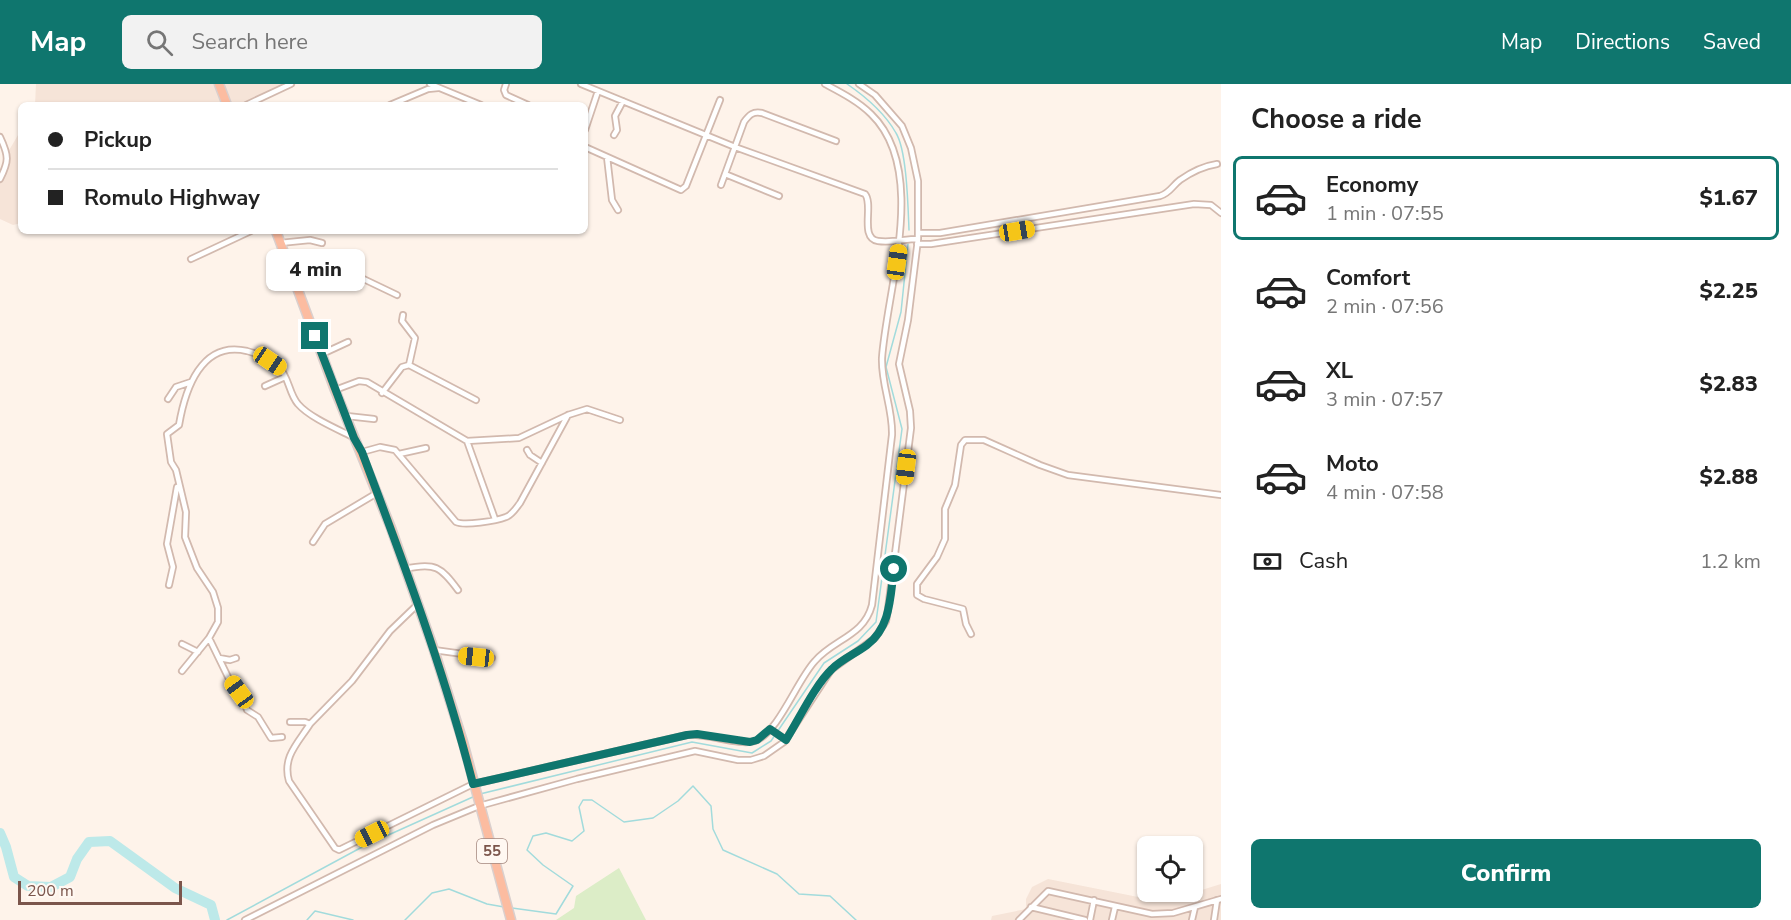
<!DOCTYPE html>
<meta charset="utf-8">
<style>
:root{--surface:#fff;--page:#f2f2f2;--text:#222;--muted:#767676;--line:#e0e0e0;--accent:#0f766e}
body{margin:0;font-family:"Nunito Sans",sans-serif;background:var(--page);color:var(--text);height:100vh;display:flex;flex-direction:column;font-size:22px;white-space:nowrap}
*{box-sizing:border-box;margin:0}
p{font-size:20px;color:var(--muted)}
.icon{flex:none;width:33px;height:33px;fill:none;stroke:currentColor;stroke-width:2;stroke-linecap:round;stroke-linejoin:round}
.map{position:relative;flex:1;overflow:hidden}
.details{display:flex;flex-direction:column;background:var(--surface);width:570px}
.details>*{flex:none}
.hud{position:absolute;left:18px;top:18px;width:570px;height:132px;border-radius:9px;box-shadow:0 2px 4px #0004;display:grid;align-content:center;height:132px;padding:0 30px;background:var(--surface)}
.tools{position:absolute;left:1137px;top:752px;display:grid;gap:12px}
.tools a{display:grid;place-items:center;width:66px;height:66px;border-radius:9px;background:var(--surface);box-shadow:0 2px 4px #0004;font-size:30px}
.scale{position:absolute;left:18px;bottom:15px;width:164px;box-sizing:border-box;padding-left:6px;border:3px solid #7b554b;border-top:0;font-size:16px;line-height:21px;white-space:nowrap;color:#7b554b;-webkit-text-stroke:4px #fff8f2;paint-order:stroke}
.end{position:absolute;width:27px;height:27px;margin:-14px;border:8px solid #0f766e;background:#fff;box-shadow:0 0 0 3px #fff}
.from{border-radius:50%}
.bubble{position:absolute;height:42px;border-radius:9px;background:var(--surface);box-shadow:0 2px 4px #0004;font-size:20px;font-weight:800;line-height:42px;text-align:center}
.car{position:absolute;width:18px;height:36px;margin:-18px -9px;border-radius:8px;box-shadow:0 0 4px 2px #0007;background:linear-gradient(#f5c518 24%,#345 0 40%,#f5c518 0 76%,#345 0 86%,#f5c518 0)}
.hud b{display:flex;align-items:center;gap:21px;height:57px;font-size:22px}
.hud b+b{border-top:2px solid var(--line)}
.hud i{width:15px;height:15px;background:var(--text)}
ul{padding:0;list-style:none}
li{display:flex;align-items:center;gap:18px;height:84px;margin:0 12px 9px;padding:0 18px;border:3px solid transparent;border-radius:9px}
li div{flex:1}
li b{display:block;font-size:22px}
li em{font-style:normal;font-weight:800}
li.selected{border-color:var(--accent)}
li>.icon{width:54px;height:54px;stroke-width:1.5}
h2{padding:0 30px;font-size:27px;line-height:72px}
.pay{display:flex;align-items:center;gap:15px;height:66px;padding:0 30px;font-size:22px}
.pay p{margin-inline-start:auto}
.action{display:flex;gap:12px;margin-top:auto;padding:12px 30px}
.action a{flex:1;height:69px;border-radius:9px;background:var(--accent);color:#fff;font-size:24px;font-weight:800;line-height:69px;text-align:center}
header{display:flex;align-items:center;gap:36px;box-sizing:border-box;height:84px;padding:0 30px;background:var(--accent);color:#fff}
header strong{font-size:28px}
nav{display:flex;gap:33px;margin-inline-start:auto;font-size:21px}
.search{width:420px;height:54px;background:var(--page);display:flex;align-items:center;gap:15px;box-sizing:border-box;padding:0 21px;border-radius:9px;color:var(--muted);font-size:22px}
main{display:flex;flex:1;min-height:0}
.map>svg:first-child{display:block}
.residential{fill:#f6e4d8}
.green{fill:#dcedc7}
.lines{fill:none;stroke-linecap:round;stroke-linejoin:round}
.stream{stroke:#a2dbdc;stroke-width:1.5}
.river{stroke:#bde9e9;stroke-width:10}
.minor-casing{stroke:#d2b9ae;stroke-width:8}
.trunk-casing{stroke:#dacfcd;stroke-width:11}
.minor{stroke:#fff;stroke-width:4.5}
.trunk{stroke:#fcbca0;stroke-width:8}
.route{stroke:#0f766e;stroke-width:8}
.labels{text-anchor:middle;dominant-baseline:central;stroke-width:4.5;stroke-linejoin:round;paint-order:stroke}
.shield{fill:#fff8f2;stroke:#a3867d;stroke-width:1.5}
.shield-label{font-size:15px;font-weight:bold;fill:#7b554b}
</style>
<header>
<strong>Map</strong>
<div class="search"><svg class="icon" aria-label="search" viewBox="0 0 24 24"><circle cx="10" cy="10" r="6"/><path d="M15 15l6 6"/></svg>Search here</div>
<nav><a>Map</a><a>Directions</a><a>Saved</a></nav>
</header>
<main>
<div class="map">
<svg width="1221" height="836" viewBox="0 0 1221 836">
<rect width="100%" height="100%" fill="#fef3ea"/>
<path class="residential" d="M36,0H288L239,21H35Z
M21,46V139L13,141L0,135V94L8,68Z
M1048,795L1163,818L1221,800V836H991L992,832L1026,825V815L1032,803Z"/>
<path class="green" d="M619,784L646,836H556L574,824L576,812Z"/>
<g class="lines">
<path class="stream" d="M847,0C866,13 884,28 896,49C907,67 908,123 909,146
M480,710L692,658L752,669L771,657L824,579L858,557L876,538L902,345L886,283L901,228L908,160
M512,824L556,830L573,802L543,781L527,766L533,752L546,749L572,757L584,747L579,723L583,716H592L624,738L653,734L678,717L693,702L711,722L713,745L723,766L777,790L799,810L830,812L856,836
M227,836L364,762L475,712
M307,836L315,827L353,836
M405,836L432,809L449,805L487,820L504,823"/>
<path class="river" d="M0,749L6,763L14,793L28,802L51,803L70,793L77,775L89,758L110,757L175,804L211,821L215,836"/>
<defs>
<path id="minor" d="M430,0L481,21
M506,0L504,6L506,11L528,21
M581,0L735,63L865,110C874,121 859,154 878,157C892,159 904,155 918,155
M246,21L291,0
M390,21L428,5L438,4
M585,46L598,7
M614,51L617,46L615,32L623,17
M0,53C9,72 9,77 0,95
M585,63L681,106L686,102L720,16
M607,73L612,116L618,126
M725,90L779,112
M721,101L744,38C749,31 753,27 762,29L836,57
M918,149H940L1160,112C1170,109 1172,102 1180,96C1190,89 1204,82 1217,80
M280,159L310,156L322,159
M917,160H931L1194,120L1211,121L1221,129
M191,175L251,147
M295,199C313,194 332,186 351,189L397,211
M403,231L402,237L415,254L409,281
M322,270L348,258
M265,302L285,293
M335,306L359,297L367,298L467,357L519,354L568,331L587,325L620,336
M382,309L402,283L409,281L476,316
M168,315L176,303L191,298
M347,332L374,335
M467,357L495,435
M527,366L530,371L542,379
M362,368L380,363L395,366L456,438C464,442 496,437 506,433C512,431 516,424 520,419L568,331
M399,370L426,364
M313,458L325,440L377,409
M405,485C435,478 441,483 458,506
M169,501L173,483L167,460L177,403
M971,550L966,540L963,525L924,515L917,511V500L937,473L945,455V425L955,401L961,361L965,356H984L1040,381L1068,391L1221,411
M182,560L198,568
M434,566L492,574
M219,574L230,576L236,574
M182,587L209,554
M290,638H305L310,640L352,597L390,547L418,520
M310,640C298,659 282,673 289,697L335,764L339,766L473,700L687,651C707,649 739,662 755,657C779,648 797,596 815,577C834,555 864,552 872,521L892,351C893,325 881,300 882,274C887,204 929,86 871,30C858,17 840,8 825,0
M770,645L786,656
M282,653L271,654L258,633L247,626L243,615L228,593L209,554L218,538V524L213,508L197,484L185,453L186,428L176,386L171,378L167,350L179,341C185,306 201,256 247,267C258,270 271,275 279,283C289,293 289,310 298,320C309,333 337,345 353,353
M1031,823L1085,836
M245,836L433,741L479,722L577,695L695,667L738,676H751L764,672L784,658L831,586L875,554L886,537L888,525L911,344L910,327L899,280L908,236L918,155V97L911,64L902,42L875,11L859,0
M1019,836L1048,807L1152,830L1173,829L1221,815
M1090,836L1094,816
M1112,836L1115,823
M1192,836L1195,823
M1214,836L1217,816"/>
<path id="trunk" d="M219,0L227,21
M276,147L335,306L391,444L434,566L463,658L511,836"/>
</defs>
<use href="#minor" class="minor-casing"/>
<use href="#trunk" class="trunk-casing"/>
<use href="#minor" class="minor"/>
<use href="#trunk" class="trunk"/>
</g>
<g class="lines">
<path class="route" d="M315,252L354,354L362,368C403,477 444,586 473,700L687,651L697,650L750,658L757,656L770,645L786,656C799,635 815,601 832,585C842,575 855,570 867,561C891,543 890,513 894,485"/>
</g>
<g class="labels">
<rect class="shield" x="477" y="755" width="30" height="24" rx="4.5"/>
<g class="shield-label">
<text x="492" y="767">55</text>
</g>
</g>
</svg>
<div class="tools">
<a><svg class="icon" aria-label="locate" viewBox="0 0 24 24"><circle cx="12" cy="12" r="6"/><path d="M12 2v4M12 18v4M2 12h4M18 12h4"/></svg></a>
</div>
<div class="scale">200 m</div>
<i class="end from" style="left:894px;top:485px"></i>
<i class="end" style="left:315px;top:252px"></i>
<div class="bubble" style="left:266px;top:165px;width:99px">4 min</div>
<i class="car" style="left:1017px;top:147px;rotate:81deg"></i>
<i class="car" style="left:897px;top:178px;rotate:8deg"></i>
<i class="car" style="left:270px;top:277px;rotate:124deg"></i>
<i class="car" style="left:906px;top:383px;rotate:187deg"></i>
<i class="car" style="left:476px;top:573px;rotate:276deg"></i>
<i class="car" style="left:239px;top:608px;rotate:324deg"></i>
<i class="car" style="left:372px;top:750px;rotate:243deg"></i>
<div class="hud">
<b><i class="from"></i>Pickup</b>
<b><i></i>Romulo Highway</b>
</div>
</div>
<section class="details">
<h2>Choose a ride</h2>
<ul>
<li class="selected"><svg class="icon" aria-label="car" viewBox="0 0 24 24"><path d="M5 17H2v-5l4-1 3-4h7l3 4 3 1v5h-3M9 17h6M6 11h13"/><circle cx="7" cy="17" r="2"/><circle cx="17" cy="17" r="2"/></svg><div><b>Economy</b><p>1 min · 07:55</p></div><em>$1.67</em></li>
<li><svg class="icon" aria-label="car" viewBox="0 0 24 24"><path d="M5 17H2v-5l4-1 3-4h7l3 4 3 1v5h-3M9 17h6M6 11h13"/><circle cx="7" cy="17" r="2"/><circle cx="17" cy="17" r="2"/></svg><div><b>Comfort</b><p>2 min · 07:56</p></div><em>$2.25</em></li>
<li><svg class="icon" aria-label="car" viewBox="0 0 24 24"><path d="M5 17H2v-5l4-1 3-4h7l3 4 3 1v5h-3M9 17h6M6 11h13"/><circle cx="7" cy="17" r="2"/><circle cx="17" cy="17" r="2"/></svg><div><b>XL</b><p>3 min · 07:57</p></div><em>$2.83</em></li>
<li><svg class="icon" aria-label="car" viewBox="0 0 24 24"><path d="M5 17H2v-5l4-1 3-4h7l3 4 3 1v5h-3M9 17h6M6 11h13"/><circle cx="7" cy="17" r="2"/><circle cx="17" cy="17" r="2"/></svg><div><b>Moto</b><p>4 min · 07:58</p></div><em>$2.88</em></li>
</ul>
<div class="pay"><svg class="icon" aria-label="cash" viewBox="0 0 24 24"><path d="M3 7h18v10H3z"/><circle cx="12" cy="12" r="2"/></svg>Cash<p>1.2 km</p></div>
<div class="action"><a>Confirm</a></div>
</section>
</main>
